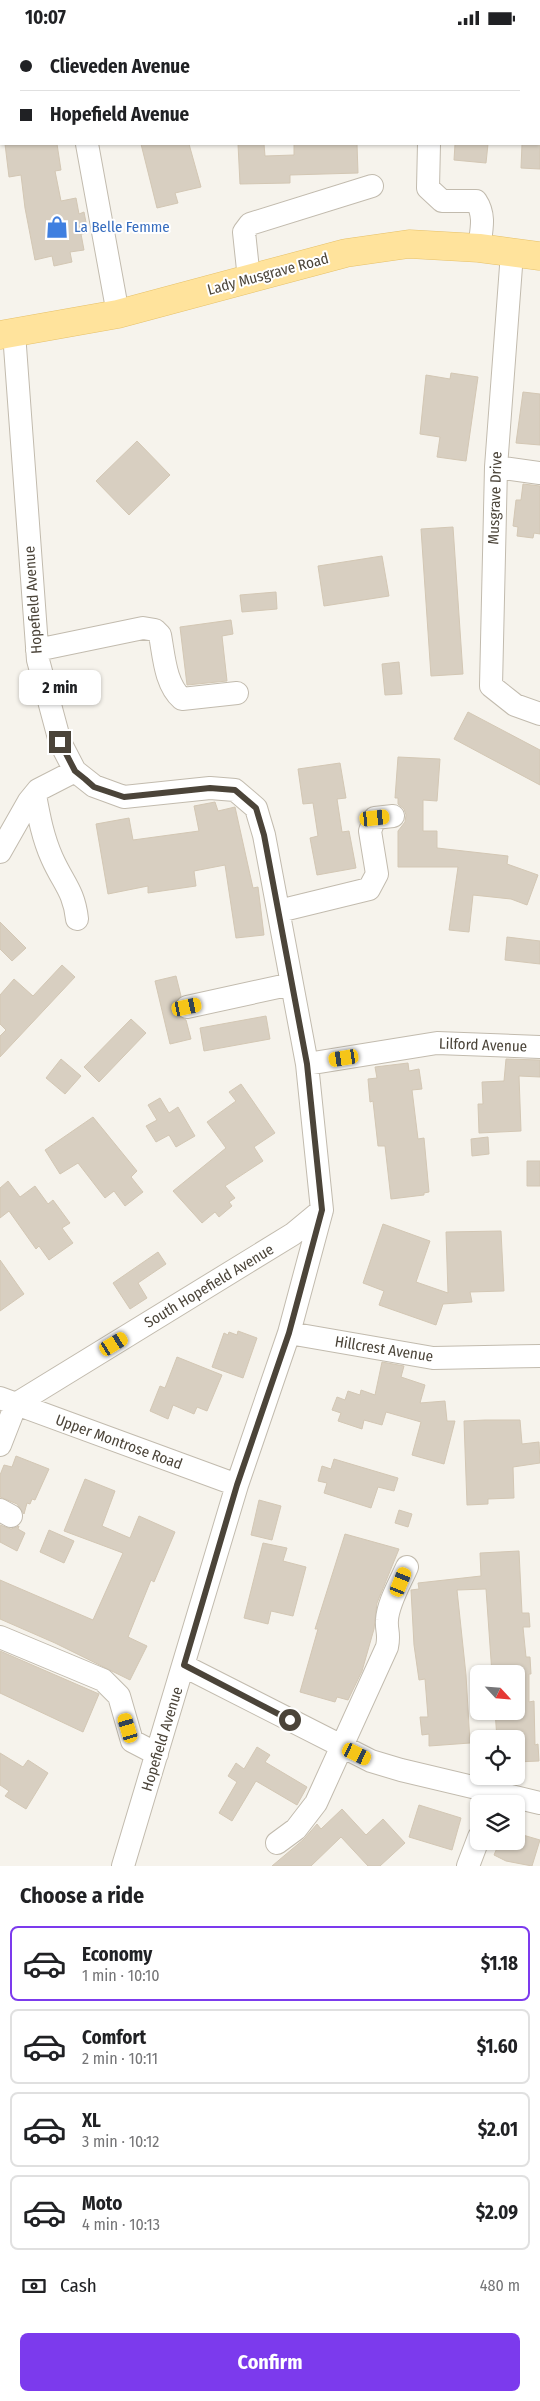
<!DOCTYPE html>
<meta charset="utf-8">
<style>
:root{--surface:#fff;--page:#f2f2f2;--text:#202124;--muted:#757577;--line:#e0e0e0;--accent:#7c3aed}
body{margin:0;font-family:"Fira Sans Condensed",sans-serif;background:var(--page);color:var(--text);height:100vh;display:flex;flex-direction:column;font-size:19px;white-space:nowrap}
*{box-sizing:border-box;margin:0}
p{font-size:16px;color:var(--muted)}
.icon{flex:none;width:28px;height:28px;fill:none;stroke:currentColor;stroke-width:2;stroke-linecap:round;stroke-linejoin:round}
.map{position:relative;height:1831px;overflow:hidden}
.sheet{display:flex;flex-direction:column;background:var(--surface);flex:1}
.sheet>*{flex:none}
.banner{position:absolute;left:0px;top:0px;width:540px;height:110px;box-shadow:0 1px 4px #0004;display:grid;align-content:center;height:110px;padding:0 20px;background:var(--surface)}
.needle{width:32px;rotate:116deg}
.controls{position:absolute;left:470px;top:1630px;display:grid;gap:10px}
.controls a{display:grid;place-items:center;width:55px;height:55px;border-radius:8px;background:var(--surface);box-shadow:0 1px 4px #0004;font-size:25px}
.end{position:absolute;width:22px;height:22px;margin:-11px;border:6px solid #4b4439;background:#fff;box-shadow:0 0 0 2px #fff}
.from{border-radius:50%}
.bubble{position:absolute;height:35px;border-radius:8px;background:var(--surface);box-shadow:0 1px 4px #0004;font-size:16px;font-weight:700;line-height:35px;text-align:center}
.car{position:absolute;width:15px;height:30px;margin:-15px -8px;border-radius:6px;box-shadow:0 0 4px 1px #0007;background:linear-gradient(#f5c518 24%,#345 0 40%,#f5c518 0 76%,#345 0 86%,#f5c518 0)}
.banner b{display:flex;align-items:center;gap:18px;height:48px;font-size:19px}
.banner b+b{border-top:1px solid var(--line)}
.banner i{width:12px;height:12px;background:var(--text)}
ul{padding:0;list-style:none}
li{display:flex;align-items:center;gap:15px;height:75px;margin:0 10px 8px;padding:0 10px;border:2px solid var(--line);border-radius:8px}
li div{flex:1}
li b{display:block;font-size:19px}
li em{font-style:normal;font-weight:700}
li.active{border-color:var(--accent)}
li>.icon{width:45px;height:45px;stroke-width:1.5}
h2{padding:0 20px;font-size:22px;line-height:60px}
.pay{display:flex;align-items:center;gap:12px;height:55px;padding:0 20px;font-size:19px}
.pay p{margin-inline-start:auto}
.action{display:flex;gap:10px;margin-top:auto;padding:10px 20px}
.action a{flex:1;height:58px;border-radius:8px;background:var(--accent);color:#fff;font-size:20px;font-weight:700;line-height:58px;text-align:center}
.status{display:flex;justify-content:space-between;align-items:center;height:35px;padding:0 25px;background:var(--surface);direction:ltr}
.status svg{height:14px;fill:currentColor}
.map>svg:first-child{display:block}
.building{fill:#d8cfc1;stroke:#d3c7b4}
.lines{fill:none;stroke-linecap:round;stroke-linejoin:round}
.minor-casing{stroke:#c2bbae;stroke-width:24}
.major-casing{stroke:#e6c16a;stroke-width:29}
.minor{stroke:#fff;stroke-width:22}
.major{stroke:#ffe39c;stroke-width:28}
.route{stroke:#4b4439;stroke-width:6}
.labels{text-anchor:middle;dominant-baseline:central;stroke-width:4;stroke-linejoin:round;paint-order:stroke}
.shop-label{font-size:15px;fill:#366cbe;stroke:#fff;text-anchor:start}
.street-label{font-size:15px;fill:#4b4439;stroke:#fff}
</style>
<div class="status"><b>10:07</b><svg viewBox="0 0 49 12"><path d="M0 12V9h3v3zM5 12V6h3v6zM10 12V3h3v9zM15 12V0h3v12zM26 1h20v11H26zM47 4h2v5h-2z"/></svg></div>
<div class="map">
<svg width="540" height="1831" viewBox="0 0 540 1831">
<rect width="100%" height="100%" fill="#f6f3ec"/>
<path class="building" d="M5,109H57L61,135L55,136L61,166L76,163L79,179L84,177L88,198L81,199L84,215L70,217L72,227L54,231L52,221L35,225L25,173L21,140L9,142Z
M141,109H189L201,152L175,158L178,168L157,173Z
M238,109H264L265,121L294,120V109H357L358,138L290,140V148L240,149Z
M455,109H488L486,128L454,125Z
M522,109H540V134L521,133Z
M451,338L478,342L466,426L437,422L440,402L420,399L426,340L450,344Z
M523,357L540,359V410L516,408Z
M137,406L170,440L129,480L96,446Z
M523,449L540,451V499L534,498L533,503L517,501L518,492L513,491L516,465H521Z
M453,492L463,639L431,641L421,494Z
M382,521L389,561L324,571L318,531Z
M276,557L277,574L242,577L240,560Z
M231,585L233,599L222,601L227,646L187,650L180,592Z
M399,627L402,659L385,660L382,629Z
M468,677L540,715V750L454,704Z
M398,722L440,724L437,766L423,765V796H437V813L508,821L507,829L538,840L527,870L511,864L473,860L469,897L449,895L458,832H398V796L405,787L406,780L404,774L398,769V763H395Z
M340,728L346,763L337,764L342,797L349,796L356,833L317,840L310,803L318,801L313,768L303,769L298,734Z
M215,767L218,776L235,772L253,853L258,852L264,900L236,903L225,830L194,836L196,851L148,858V851L108,859L96,789L129,783L133,805L199,796L194,771Z
M0,887L26,913L12,926L0,914Z
M507,902L540,906V929L505,925Z
M62,930L75,942L0,1022V1001L6,995L0,989V960L14,944L33,961Z
M176,941L181,961L175,968L174,975L178,981L186,985L191,1004L170,1009L155,946Z
M266,981L270,1004L204,1016L200,993Z
M131,984L146,998L99,1047L84,1032Z
M61,1024L81,1041L65,1059L46,1043Z
M506,1024L540,1025V1042L519,1041L521,1096L479,1098L478,1069H483L482,1047L504,1046Z
M408,1028L409,1036L419,1034L422,1054L412,1055L418,1104L424,1103L429,1157L424,1158V1160L391,1164L385,1111H378L373,1066L370,1067L368,1044L377,1043L375,1032Z
M241,1049L275,1098L254,1112L263,1126L225,1151L235,1163L229,1167L232,1171L219,1182L215,1177L202,1188L173,1156L226,1113L207,1087L236,1066L229,1057Z
M160,1063L169,1078L178,1072L195,1101L176,1112L169,1100L156,1107L146,1091L157,1085L148,1070Z
M93,1082L137,1136L131,1142L143,1157L125,1171L114,1156L105,1163L78,1128L60,1139L45,1115Z
M488,1102L489,1119L472,1121L471,1104Z
M527,1126H540V1151H527Z
M8,1146L20,1162L35,1151L48,1169L53,1165L70,1188L62,1193L73,1208L49,1225L39,1211L36,1214L9,1176L0,1183V1153Z
M383,1189L430,1206L416,1247L448,1258L446,1197L501,1196L504,1256L470,1257L472,1267L443,1269L436,1290L379,1270L384,1256L363,1248Z
M158,1217L166,1229L138,1248L147,1263L130,1274L113,1248Z
M0,1225L24,1259L0,1276Z
M238,1296L257,1303L243,1343L212,1332L224,1298L228,1300L229,1297L237,1300Z
M177,1322L222,1340L207,1376L197,1372L194,1379L173,1370L168,1384L150,1376L160,1351L165,1353Z
M382,1327L404,1331L401,1342L425,1350L420,1368L445,1366L447,1386H455L444,1429L412,1420L421,1387L386,1377L382,1390L364,1385L362,1394L338,1386L341,1378L332,1375L337,1362L345,1365L348,1356L360,1360L361,1355L375,1360Z
M485,1385H520L522,1409L539,1407L540,1428L513,1432L514,1463L488,1464V1469L467,1470L464,1386Z
M16,1421L49,1434L35,1465L32,1464L30,1469L27,1468L24,1479L17,1469L0,1462V1440L4,1430L12,1432Z
M334,1424L398,1443L394,1456L378,1452L371,1473L324,1458L327,1448L318,1446L322,1431L331,1434Z
M85,1444L115,1456L102,1491L130,1503L139,1481L175,1497L154,1547L151,1545L128,1602L147,1611L130,1645L55,1608L0,1584V1545L93,1585L123,1518L64,1496Z
M259,1465L281,1471L272,1505L251,1500Z
M399,1475L412,1479L408,1492L395,1488Z
M0,1490L11,1494L19,1491L18,1494L25,1498L17,1516L0,1507Z
M49,1495L74,1506L64,1528L40,1517Z
M345,1499L399,1514L377,1568L374,1594L362,1636L348,1665L337,1662L335,1667L300,1657L318,1594H315Z
M263,1508L287,1513L283,1526L306,1532L293,1581L271,1576L268,1589L244,1583Z
M519,1516L522,1578H529L530,1592H523L526,1622H530L531,1639H529V1667L534,1666L535,1710L538,1709L539,1726L516,1727V1704H497L495,1676H516V1639H492L486,1554L457,1555L466,1640L470,1708L429,1711V1699L422,1700L420,1682H428L425,1644L419,1645L414,1610L411,1555L419,1554L418,1548L481,1541L480,1518Z
M0,1616L99,1659L83,1697L0,1658Z
M257,1712L270,1720L265,1727L307,1752L297,1770L256,1746L232,1786L219,1778L237,1747L228,1741L236,1728L244,1734Z
M0,1718L23,1732L28,1725L48,1738L26,1774L5,1761L9,1756L0,1750Z
M419,1770L461,1783L452,1815L409,1802Z
M342,1774L366,1800L383,1784L405,1808L380,1831H368L341,1802L311,1831H272L304,1804L317,1789L321,1794Z
M516,1798L540,1805L532,1831L506,1826L494,1820L500,1806H516Z"/>
<g class="lines">
<defs>
<path id="minor" d="M431,1V0
M87,109L118,279
M429,109L428,153L442,166H476C486,181 481,196 479,213
M512,218L496,432L491,651L515,670L540,679
M249,244L244,197L250,189L372,151
M14,298L38,625L60,707L75,736L94,751L124,762L210,753L235,755L256,773L264,800L307,1029L322,1175L289,1298L237,1450L123,1831
M496,432L540,438
M37,615L143,593L155,595L160,600C164,621 165,649 182,664L237,658
M35,760C39,782 43,803 52,823C63,848 74,856 77,884
M0,817L29,766L38,755L75,736
M279,876L369,854L377,839L370,796L375,783L393,781
M187,972L292,949
M307,1029L437,1008L540,1012
M289,1298L433,1323L540,1321
M0,1363L237,1450
M0,1410L16,1369L293,1199L322,1175
M0,1475L11,1481
M0,1602L103,1645L119,1661L132,1706L157,1719
M184,1631L371,1726L401,1735L540,1768
M277,1808L296,1794L316,1768L387,1612C390,1598 386,1596 387,1585C388,1568 400,1548 407,1532
M468,1831L479,1802"/>
<path id="major" d="M0,300L118,279L346,218L409,209L479,213L540,221"/>
</defs>
<use href="#minor" class="minor-casing"/>
<use href="#major" class="major-casing"/>
<use href="#minor" class="minor"/>
<use href="#major" class="major"/>
</g>
<g class="lines">
<path class="route" d="M60,707L75,736L85,744L94,752L124,762L210,753L235,755L256,773L264,800L307,1029L322,1175L289,1298L237,1450L184,1630L290,1685"/>
</g>
<defs>
<symbol id="shop-bare" viewBox="-9 -9 18 18"><path d="M-5-2.5h2.3a2.7 3.5 0 0 1 5.4 0H5L5.5 6h-11ZM-1.5-2.5h3a1.5 2.3 0 0 0-3 0Z" fill="#3f7fe0" stroke="#fff" stroke-width="2.5" paint-order="stroke"/></symbol>
</defs>
<g fill-rule="evenodd">
<use href="#shop-bare" x="41" y="176" width="32" height="32"/>
</g>
<g class="labels">
<g class="shop-label">
<text x="74" y="192">La Belle Femme</text>
</g>
<g class="street-label">
<text transform="translate(268 239) rotate(-15)">Lady Musgrave Road</text>
<text transform="translate(495 463) rotate(-88)">Musgrave Drive</text>
<text transform="translate(33 565) rotate(-94)">Hopefield Avenue</text>
<text transform="translate(483 1010) rotate(2)">Lilford Avenue</text>
<text transform="translate(209 1251) rotate(-31)">South Hopefield Avenue</text>
<text transform="translate(384 1314) rotate(9)">Hillcrest Avenue</text>
<text transform="translate(119 1407) rotate(20)">Upper Montrose Road</text>
<text transform="translate(162 1704) rotate(-73)">Hopefield Avenue</text>
</g>
</g>
</svg>
<div class="controls">
<a><svg class="needle" viewBox="-14 -14 28 28"><path d="M0-13l5 13h-10z" fill="#e53935"/><path d="M0 13l5-13h-10z" fill="#757577"/></svg></a>
<a><svg class="icon" aria-label="locate" viewBox="0 0 24 24"><circle cx="12" cy="12" r="6"/><path d="M12 2v4M12 18v4M2 12h4M18 12h4"/></svg></a>
<a><svg class="icon" aria-label="layers" viewBox="0 0 24 24"><path d="M12 4l9 5-9 5-9-5zM3 14l9 5 9-5"/></svg></a>
</div>
<i class="end from" style="left:290px;top:1685px"></i>
<i class="end" style="left:60px;top:707px"></i>
<div class="bubble" style="left:19px;top:635px;width:82px">2 min</div>
<i class="car" style="left:375px;top:783px;rotate:84deg"></i>
<i class="car" style="left:187px;top:972px;rotate:78deg"></i>
<i class="car" style="left:344px;top:1023px;rotate:261deg"></i>
<i class="car" style="left:114px;top:1309px;rotate:59deg"></i>
<i class="car" style="left:401px;top:1547px;rotate:22deg"></i>
<i class="car" style="left:128px;top:1693px;rotate:343deg"></i>
<i class="car" style="left:357px;top:1719px;rotate:116deg"></i>
<div class="banner">
<b><i class="from"></i>Clieveden Avenue</b>
<b><i></i>Hopefield Avenue</b>
</div>
</div>
<section class="sheet">
<h2>Choose a ride</h2>
<ul>
<li class="active"><svg class="icon" aria-label="car" viewBox="0 0 24 24"><path d="M5 17H2v-5l4-1 3-4h7l3 4 3 1v5h-3M9 17h6M6 11h13"/><circle cx="7" cy="17" r="2"/><circle cx="17" cy="17" r="2"/></svg><div><b>Economy</b><p>1 min · 10:10</p></div><em>$1.18</em></li>
<li><svg class="icon" aria-label="car" viewBox="0 0 24 24"><path d="M5 17H2v-5l4-1 3-4h7l3 4 3 1v5h-3M9 17h6M6 11h13"/><circle cx="7" cy="17" r="2"/><circle cx="17" cy="17" r="2"/></svg><div><b>Comfort</b><p>2 min · 10:11</p></div><em>$1.60</em></li>
<li><svg class="icon" aria-label="car" viewBox="0 0 24 24"><path d="M5 17H2v-5l4-1 3-4h7l3 4 3 1v5h-3M9 17h6M6 11h13"/><circle cx="7" cy="17" r="2"/><circle cx="17" cy="17" r="2"/></svg><div><b>XL</b><p>3 min · 10:12</p></div><em>$2.01</em></li>
<li><svg class="icon" aria-label="car" viewBox="0 0 24 24"><path d="M5 17H2v-5l4-1 3-4h7l3 4 3 1v5h-3M9 17h6M6 11h13"/><circle cx="7" cy="17" r="2"/><circle cx="17" cy="17" r="2"/></svg><div><b>Moto</b><p>4 min · 10:13</p></div><em>$2.09</em></li>
</ul>
<div class="pay"><svg class="icon" aria-label="cash" viewBox="0 0 24 24"><path d="M3 7h18v10H3z"/><circle cx="12" cy="12" r="2"/></svg>Cash<p>480 m</p></div>
<div class="action"><a>Confirm</a></div>
</section>
